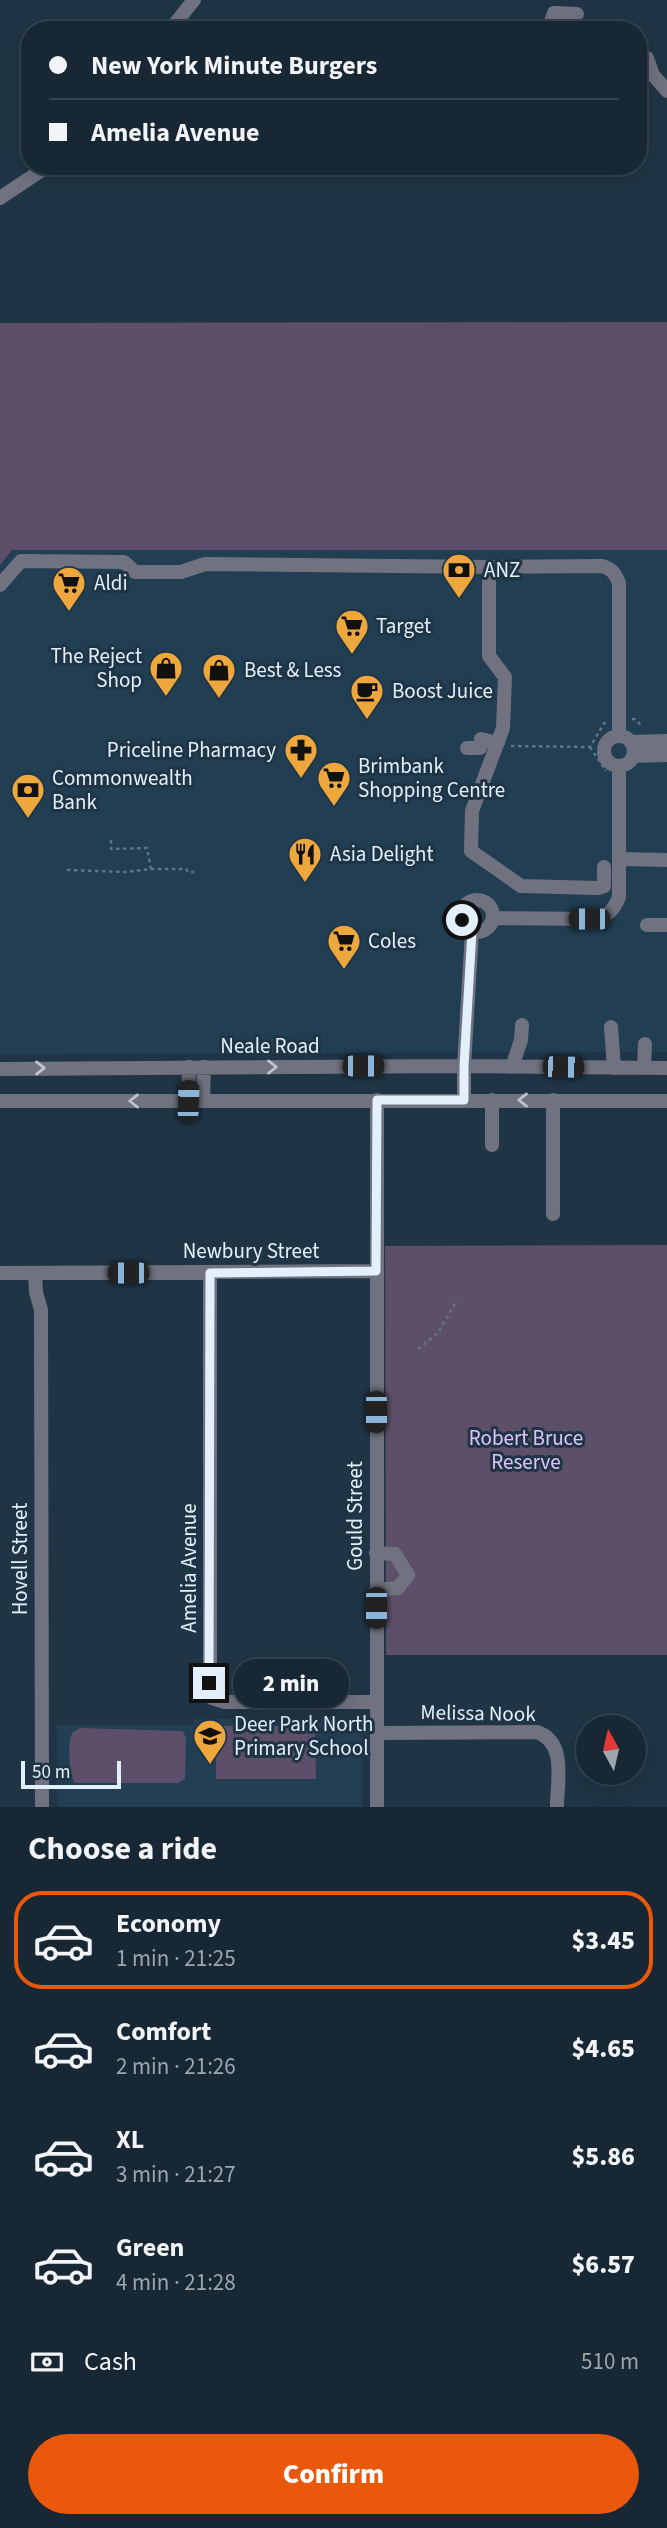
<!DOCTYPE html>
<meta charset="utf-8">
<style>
:root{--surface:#172834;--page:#243440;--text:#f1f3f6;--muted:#9ea6ac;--line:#36444f;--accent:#ea580c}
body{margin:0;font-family:"Source Sans 3",sans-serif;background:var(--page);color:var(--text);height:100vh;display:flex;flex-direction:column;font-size:26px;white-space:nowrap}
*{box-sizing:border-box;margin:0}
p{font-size:23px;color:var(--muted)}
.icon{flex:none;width:38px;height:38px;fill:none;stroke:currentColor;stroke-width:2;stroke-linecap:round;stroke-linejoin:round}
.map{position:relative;height:1807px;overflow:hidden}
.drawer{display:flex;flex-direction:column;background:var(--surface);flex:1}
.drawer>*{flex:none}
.banner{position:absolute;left:21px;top:21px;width:626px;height:154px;border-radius:28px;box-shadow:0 4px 18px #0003,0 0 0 2px var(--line);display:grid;align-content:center;height:154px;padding:0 28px;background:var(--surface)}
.needle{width:46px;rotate:352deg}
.controls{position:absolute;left:576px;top:1715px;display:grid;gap:14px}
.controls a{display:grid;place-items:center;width:70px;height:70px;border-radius:50%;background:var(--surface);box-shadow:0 4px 18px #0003,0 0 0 2px var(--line);font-size:35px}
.scale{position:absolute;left:21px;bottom:18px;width:100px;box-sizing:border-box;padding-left:7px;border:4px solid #e3f0fb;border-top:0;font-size:19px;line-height:24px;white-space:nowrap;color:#e3f0fb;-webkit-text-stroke:5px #1f3545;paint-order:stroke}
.end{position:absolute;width:32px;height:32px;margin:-16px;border:9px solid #e3f0fb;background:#111;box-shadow:0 0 0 4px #111}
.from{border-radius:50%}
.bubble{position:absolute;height:49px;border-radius:24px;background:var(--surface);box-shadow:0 4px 18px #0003,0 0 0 2px var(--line);font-size:23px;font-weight:800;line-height:49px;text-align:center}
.car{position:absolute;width:21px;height:42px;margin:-21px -10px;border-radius:9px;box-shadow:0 0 5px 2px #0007;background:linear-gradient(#222 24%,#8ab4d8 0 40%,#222 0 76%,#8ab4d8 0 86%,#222 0)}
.banner b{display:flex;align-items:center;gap:24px;height:66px;font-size:26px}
.banner b+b{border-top:2px solid var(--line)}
.banner i{width:18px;height:18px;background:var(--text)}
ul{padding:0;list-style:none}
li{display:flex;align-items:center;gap:21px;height:98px;margin:0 14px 10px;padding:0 14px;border:4px solid transparent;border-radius:28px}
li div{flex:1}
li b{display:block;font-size:26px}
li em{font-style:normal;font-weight:800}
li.selected{border-color:var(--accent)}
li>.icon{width:63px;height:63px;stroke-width:1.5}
h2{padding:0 28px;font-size:32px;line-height:84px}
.pay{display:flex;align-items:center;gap:18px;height:77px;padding:0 28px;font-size:26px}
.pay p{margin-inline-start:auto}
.cta{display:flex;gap:14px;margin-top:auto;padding:14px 28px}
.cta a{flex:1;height:80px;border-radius:42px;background:var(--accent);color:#fff;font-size:28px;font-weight:800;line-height:80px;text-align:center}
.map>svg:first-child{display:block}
.built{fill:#213e53}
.green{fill:#5d4f69}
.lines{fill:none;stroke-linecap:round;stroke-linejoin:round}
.path{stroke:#627583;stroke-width:2.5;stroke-dasharray:3.5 3.5;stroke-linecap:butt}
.minor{stroke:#70737f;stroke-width:14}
.oneway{stroke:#bbc4d0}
.route{stroke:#e3f0fb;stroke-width:9}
.labels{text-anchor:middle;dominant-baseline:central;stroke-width:6;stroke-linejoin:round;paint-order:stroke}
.poi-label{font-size:21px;fill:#e3f0fb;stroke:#1f3545;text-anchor:start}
.street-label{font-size:21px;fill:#e3f0fb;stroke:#1f3545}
.park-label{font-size:21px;fill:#e0c3fa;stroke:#1f3545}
</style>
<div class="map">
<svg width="667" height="1807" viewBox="0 0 667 1807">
<rect width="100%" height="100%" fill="#1f3545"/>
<path class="built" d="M12,550H667V1052L0,1054V565Z
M357,1718L362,1725V1807H57V1725H193L194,1719Z"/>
<path class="green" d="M667,322V550H12L0,565V323Z
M667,1245V1655H386L385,1246Z
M216,1726H315L316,1779H216Z
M80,1728L183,1731L186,1738L185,1779L178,1783H75C69,1776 68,1745 71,1736C73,1731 75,1731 80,1728Z"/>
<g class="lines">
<path class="path" d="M632,719H635L643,727
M511,746L590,747L605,722
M590,747L606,771
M111,840V849L147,848L151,869
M67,870L125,872L151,869H186L188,872H194
M418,1349L438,1333L457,1300"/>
<path class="minor" d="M170,30L194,0
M548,30L554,13L577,14
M639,57L647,58L653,75L667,91
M0,198L48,166
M0,585L21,561L124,562L135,572H181L205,564L489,567
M604 751a15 15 0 1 1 30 0a15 15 0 1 1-30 0Z
M631,742L667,741
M467,748H480L481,739L498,743
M633,756L667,755
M619,859L667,860
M604,867V886L598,888L521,886L471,851L472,811L503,728L505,677L489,656V567L602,566C612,569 615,573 619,583V735
M461 916a16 16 0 1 1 32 0a16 16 0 1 1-32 0Z
M493,918L597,919C609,914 614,910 619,897V766
M647,925H667
M611,1027L614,1068
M512,1067L521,1040L522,1025
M644,1068L645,1044
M0,1069L464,1066L667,1068
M377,1100V1807
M464,1100V1066L472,931
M553,1100V1214
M0,1101H667
M188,1101L189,1067
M203,1101L204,1067
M492,1145V1100
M0,1273L376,1271
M35,1273L36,1292L41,1310L42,1807
M210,1273V1683L212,1698L225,1702H376
M376,1553L395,1554L408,1575L398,1588L376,1590
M377,1733L537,1732C567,1742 557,1782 557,1807"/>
</g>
<defs><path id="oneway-chevron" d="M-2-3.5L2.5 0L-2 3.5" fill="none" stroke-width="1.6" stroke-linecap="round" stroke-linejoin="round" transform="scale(1.75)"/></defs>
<g class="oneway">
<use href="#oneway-chevron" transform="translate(272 1067)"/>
<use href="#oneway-chevron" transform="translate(40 1068) rotate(-1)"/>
<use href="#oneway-chevron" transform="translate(523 1100) rotate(-180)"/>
<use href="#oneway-chevron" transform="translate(134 1101) rotate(180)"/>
</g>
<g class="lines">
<path class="route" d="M209,1683L210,1273L376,1271L377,1100H464V1066L472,931L462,920"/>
</g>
<defs>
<symbol id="bank-pin" viewBox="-11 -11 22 30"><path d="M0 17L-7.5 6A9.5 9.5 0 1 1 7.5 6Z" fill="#eea73d" stroke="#1f3545"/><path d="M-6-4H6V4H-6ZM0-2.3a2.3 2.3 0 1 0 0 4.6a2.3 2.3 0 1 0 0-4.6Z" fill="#111"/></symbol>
<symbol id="supermarket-pin" viewBox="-11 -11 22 30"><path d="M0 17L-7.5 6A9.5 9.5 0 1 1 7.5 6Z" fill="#eea73d" stroke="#1f3545"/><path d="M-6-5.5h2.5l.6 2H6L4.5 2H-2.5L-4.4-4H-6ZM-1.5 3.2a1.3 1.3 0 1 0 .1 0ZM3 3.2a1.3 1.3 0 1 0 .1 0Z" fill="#111"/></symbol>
<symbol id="shop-pin" viewBox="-11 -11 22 30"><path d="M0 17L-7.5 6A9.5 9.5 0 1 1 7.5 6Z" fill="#eea73d" stroke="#1f3545"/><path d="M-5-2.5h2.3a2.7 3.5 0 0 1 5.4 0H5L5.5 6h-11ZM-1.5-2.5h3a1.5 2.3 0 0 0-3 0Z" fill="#111"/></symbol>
<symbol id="cafe-pin" viewBox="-11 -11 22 30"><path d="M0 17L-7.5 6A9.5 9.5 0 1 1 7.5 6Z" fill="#eea73d" stroke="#1f3545"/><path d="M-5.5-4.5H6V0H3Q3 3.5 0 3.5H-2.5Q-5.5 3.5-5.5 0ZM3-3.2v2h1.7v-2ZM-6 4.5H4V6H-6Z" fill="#111"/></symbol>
<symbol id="pharmacy-pin" viewBox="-11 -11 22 30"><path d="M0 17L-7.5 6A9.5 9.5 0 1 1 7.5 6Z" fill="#eea73d" stroke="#1f3545"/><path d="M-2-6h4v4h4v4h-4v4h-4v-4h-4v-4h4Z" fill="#111"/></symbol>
<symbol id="restaurant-pin" viewBox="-11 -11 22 30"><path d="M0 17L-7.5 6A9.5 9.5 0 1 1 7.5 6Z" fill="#eea73d" stroke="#1f3545"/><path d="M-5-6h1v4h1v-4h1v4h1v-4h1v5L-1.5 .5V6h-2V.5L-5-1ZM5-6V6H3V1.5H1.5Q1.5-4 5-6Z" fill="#111"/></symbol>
<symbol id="school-pin" viewBox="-11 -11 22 30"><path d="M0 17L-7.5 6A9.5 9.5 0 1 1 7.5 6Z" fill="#eea73d" stroke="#1f3545"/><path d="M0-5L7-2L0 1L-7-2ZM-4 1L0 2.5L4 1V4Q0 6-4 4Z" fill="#111"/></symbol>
</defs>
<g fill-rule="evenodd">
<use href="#bank-pin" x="440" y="551" width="38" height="52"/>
<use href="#supermarket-pin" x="50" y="564" width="38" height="52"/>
<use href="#supermarket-pin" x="333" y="607" width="38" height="52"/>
<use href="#shop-pin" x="147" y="649" width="38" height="52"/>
<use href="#shop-pin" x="200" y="651" width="38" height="52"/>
<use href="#cafe-pin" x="348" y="672" width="38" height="52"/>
<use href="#pharmacy-pin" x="282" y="731" width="38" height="52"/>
<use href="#supermarket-pin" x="315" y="759" width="38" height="52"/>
<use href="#bank-pin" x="9" y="771" width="38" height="52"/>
<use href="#restaurant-pin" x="286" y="835" width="38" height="52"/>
<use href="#supermarket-pin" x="325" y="922" width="38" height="52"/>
<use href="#school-pin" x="191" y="1717" width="38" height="52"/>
</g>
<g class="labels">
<g class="poi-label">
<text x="484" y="570">ANZ</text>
<text x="94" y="583">Aldi</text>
<text x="376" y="626">Target</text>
<text x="142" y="656" text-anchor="end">The Reject<tspan x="142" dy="24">Shop</tspan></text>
<text x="244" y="670">Best &amp; Less</text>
<text x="392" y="691">Boost Juice</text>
<text x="276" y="750" text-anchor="end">Priceline Pharmacy</text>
<text x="358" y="766">Brimbank<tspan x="358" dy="24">Shopping Centre</tspan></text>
<text x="52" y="778">Commonwealth<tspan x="52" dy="24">Bank</tspan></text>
<text x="330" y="854">Asia Delight</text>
<text x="368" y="941">Coles</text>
<text x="234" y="1724">Deer Park North<tspan x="234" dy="24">Primary School</tspan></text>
</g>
<g class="street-label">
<text x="270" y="1046">Neale Road</text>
<text x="251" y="1251">Newbury Street</text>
<text transform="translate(355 1516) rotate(-90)">Gould Street</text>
<text transform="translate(20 1559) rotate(-90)">Hovell Street</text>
<text transform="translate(189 1568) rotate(-90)">Amelia Avenue</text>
<text transform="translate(478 1713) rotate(1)">Melissa Nook</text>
</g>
<g class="park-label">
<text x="526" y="1438">Robert Bruce<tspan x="526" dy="24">Reserve</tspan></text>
</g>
</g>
</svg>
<div class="controls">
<a><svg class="needle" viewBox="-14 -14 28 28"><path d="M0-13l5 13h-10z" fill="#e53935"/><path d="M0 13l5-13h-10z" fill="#9ea6ac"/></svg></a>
</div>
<div class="scale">50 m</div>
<i class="end from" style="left:462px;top:920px"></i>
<i class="end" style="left:209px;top:1683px"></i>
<div class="bubble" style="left:233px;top:1659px;width:116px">2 min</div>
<i class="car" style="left:589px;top:919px;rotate:270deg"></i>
<i class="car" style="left:363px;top:1066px;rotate:90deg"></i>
<i class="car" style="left:563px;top:1067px;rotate:91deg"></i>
<i class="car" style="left:188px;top:1101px;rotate:2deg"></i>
<i class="car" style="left:128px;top:1273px;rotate:270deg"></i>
<i class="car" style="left:376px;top:1412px;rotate:180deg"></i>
<i class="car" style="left:376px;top:1608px;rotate:180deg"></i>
<div class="banner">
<b><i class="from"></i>New York Minute Burgers</b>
<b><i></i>Amelia Avenue</b>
</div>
</div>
<section class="drawer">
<h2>Choose a ride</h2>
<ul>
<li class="selected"><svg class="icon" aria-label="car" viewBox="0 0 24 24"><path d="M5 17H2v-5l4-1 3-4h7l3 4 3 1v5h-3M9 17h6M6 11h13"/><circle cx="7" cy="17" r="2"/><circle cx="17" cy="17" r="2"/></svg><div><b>Economy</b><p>1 min · 21:25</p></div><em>$3.45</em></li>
<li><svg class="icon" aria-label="car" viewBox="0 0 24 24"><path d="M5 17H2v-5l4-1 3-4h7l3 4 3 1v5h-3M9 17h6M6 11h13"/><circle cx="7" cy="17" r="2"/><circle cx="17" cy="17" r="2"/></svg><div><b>Comfort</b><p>2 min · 21:26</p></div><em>$4.65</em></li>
<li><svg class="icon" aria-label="car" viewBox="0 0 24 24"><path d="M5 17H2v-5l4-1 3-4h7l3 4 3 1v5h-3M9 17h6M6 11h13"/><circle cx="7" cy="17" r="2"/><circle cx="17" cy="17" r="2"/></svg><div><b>XL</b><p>3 min · 21:27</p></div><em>$5.86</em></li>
<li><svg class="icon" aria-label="car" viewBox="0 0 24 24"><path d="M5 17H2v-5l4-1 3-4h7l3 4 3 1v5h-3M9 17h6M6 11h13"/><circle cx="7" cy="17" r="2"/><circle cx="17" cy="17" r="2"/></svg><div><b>Green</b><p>4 min · 21:28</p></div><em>$6.57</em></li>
</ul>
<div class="pay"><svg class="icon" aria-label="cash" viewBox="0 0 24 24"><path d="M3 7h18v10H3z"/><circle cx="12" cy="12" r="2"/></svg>Cash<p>510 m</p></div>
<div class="cta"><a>Confirm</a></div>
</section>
